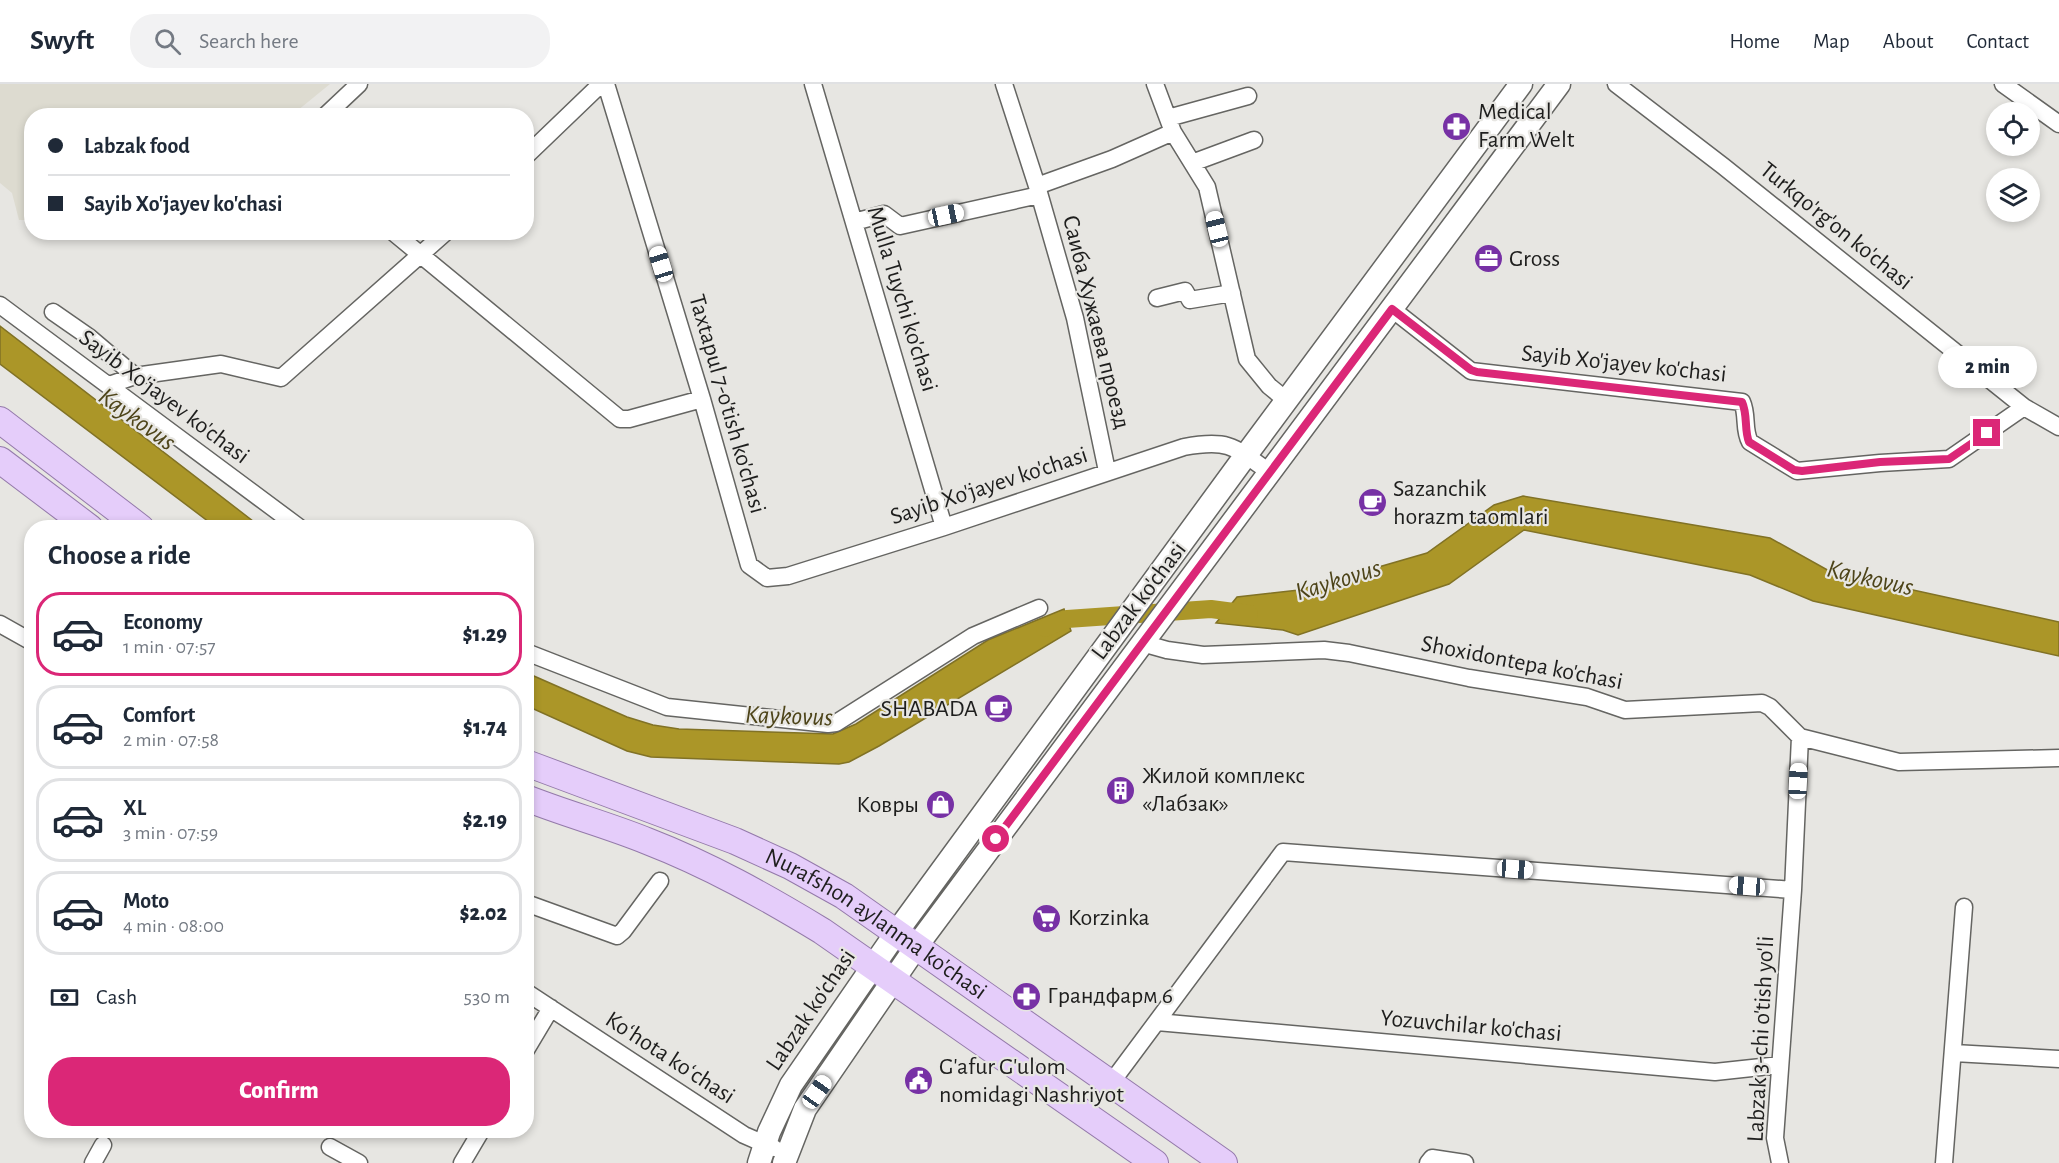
<!DOCTYPE html>
<meta charset="utf-8">
<style>
:root{--surface:#fff;--page:#f2f2f3;--text:#1f2937;--muted:#747a83;--line:#e0e1e3;--accent:#db2777}
body{margin:0;font-family:"Alegreya Sans",sans-serif;background:var(--page);color:var(--text);height:100vh;display:flex;flex-direction:column;font-size:22px;white-space:nowrap}
*{box-sizing:border-box;margin:0}
p{font-size:20px;color:var(--muted)}
.icon{flex:none;width:33px;height:33px;fill:none;stroke:currentColor;stroke-width:2;stroke-linecap:round;stroke-linejoin:round}
.map{position:relative;flex:1;overflow:hidden}
.drawer{position:absolute;left:24px;top:436px;width:510px;height:618px;display:flex;flex-direction:column;background:var(--surface);border-radius:24px;box-shadow:0 3px 9px #0003}
.drawer>*{flex:none}
.hud{position:absolute;left:24px;top:24px;width:510px;height:132px;border-radius:24px;box-shadow:0 3px 9px #0003;display:grid;align-content:center;height:132px;padding:0 24px;background:var(--surface)}
.buttons{position:absolute;left:1986px;top:18px;display:grid;gap:12px}
.buttons a{display:grid;place-items:center;width:54px;height:54px;border-radius:50%;background:var(--surface);box-shadow:0 3px 9px #0003;font-size:30px}
.end{position:absolute;width:27px;height:27px;margin:-14px;border:8px solid #db2777;background:#fff;box-shadow:0 0 0 3px #fff}
.from{border-radius:50%}
.bubble{position:absolute;height:42px;border-radius:21px;background:var(--surface);box-shadow:0 3px 9px #0003;font-size:20px;font-weight:800;line-height:42px;text-align:center}
.car{position:absolute;width:18px;height:36px;margin:-18px -9px;border-radius:8px;box-shadow:0 0 4px 2px #0007;background:linear-gradient(#fff 24%,#345 0 40%,#fff 0 76%,#345 0 86%,#fff 0)}
.hud b{display:flex;align-items:center;gap:21px;height:57px;font-size:22px}
.hud b+b{border-top:2px solid var(--line)}
.hud i{width:15px;height:15px;background:var(--text)}
ul{padding:0;list-style:none}
li{display:flex;align-items:center;gap:18px;height:84px;margin:0 12px 9px;padding:0 12px;border:3px solid var(--line);border-radius:24px}
li div{flex:1}
li b{display:block;font-size:22px}
li em{font-style:normal;font-weight:800}
li.active{border-color:var(--accent)}
li>.icon{width:54px;height:54px;stroke-width:1.5}
h2{padding:0 24px;font-size:27px;line-height:72px}
.pay{display:flex;align-items:center;gap:15px;height:66px;padding:0 24px;font-size:22px}
.pay p{margin-inline-start:auto}
.button{display:flex;gap:12px;margin-top:auto;padding:12px 24px}
.button a{flex:1;height:69px;border-radius:24px;background:var(--accent);color:#fff;font-size:24px;font-weight:800;line-height:69px;text-align:center}
header{display:flex;align-items:center;gap:36px;box-sizing:border-box;height:84px;padding:0 30px;background:var(--surface);border-bottom:2px solid var(--line)}
header strong{font-size:28px}
nav{display:flex;gap:33px;margin-inline-start:auto;font-size:21px}
.search{width:420px;height:54px;background:var(--page);display:flex;align-items:center;gap:15px;box-sizing:border-box;padding:0 21px;border-radius:24px;color:var(--muted);font-size:22px}
.map>svg:first-child{display:block}
.built{fill:#dddbd0}
.water{fill:#ab9628;stroke:#817225;stroke-width:1.5}
.lines{fill:none;stroke-linecap:round;stroke-linejoin:round}
.canal{stroke:#ab9628;stroke-width:18}
.minor-casing{stroke:#656562;stroke-width:19}
.secondary-casing{stroke:#656562;stroke-width:25}
.primary-casing{stroke:#947aaa;stroke-width:28}
.minor{stroke:#fff;stroke-width:16}
.secondary{stroke:#fff;stroke-width:22}
.primary{stroke:#e5cdfa;stroke-width:26}
.route{stroke:#db2777;stroke-width:8}
.labels{text-anchor:middle;dominant-baseline:central;stroke-width:4.5;stroke-linejoin:round;paint-order:stroke}
.poi-label{font-size:24px;fill:#1e1e1d;stroke:#e7e6e2;text-anchor:start}
.street-label{font-size:24px;fill:#1e1e1d;stroke:#e7e6e2}
.water-label{font-size:26px;font-style:italic;fill:#4d4419;stroke:#e7e6e2}
</style>
<header>
<strong>Swyft</strong>
<div class="search"><svg class="icon" aria-label="search" viewBox="0 0 24 24"><circle cx="10" cy="10" r="6"/><path d="M15 15l6 6"/></svg>Search here</div>
<nav><a>Home</a><a>Map</a><a>About</a><a>Contact</a></nav>
</header>
<div class="map">
<svg width="2059" height="1079" viewBox="0 0 2059 1079">
<rect width="100%" height="100%" fill="#e7e6e2"/>
<path class="built" d="M0,0H330L292,31L32,32L31,136H19L12,109L0,99Z"/>
<path class="water" d="M0,242L262,444H217L0,280Z
M1523,412L1770,454L1831,488L2059,538V572L1813,517L1750,491L1524,446L1449,500L1298,551L1283,546L1216,539L1237,513L1299,506L1427,469L1494,421Z
M1064,525L1071,547L879,662L849,678L839,680L651,673L627,667L527,622V589L627,633L653,641L679,645L833,650L856,640L988,556Z"/>
<g class="lines">
<path class="canal" d="M1045,544L1067,535L1211,525L1249,530"/>
<defs>
<path id="minor" d="M606,0L702,315L749,481L767,494L788,492L944,443L1184,363C1228,355 1234,362 1269,388
M813,0L944,443
M1004,0L1037,102L1075,234L1107,387
M1155,0L1173,48L1207,103L1247,275L1269,302L1286,316
M1616,0L1723,82L2024,323
M2003,0L2059,40
M325,32L359,0
M1168,34L1248,12
M526,72L601,0
M1192,79L1254,56
M1037,102L1112,75L1173,48
M854,138L884,130L900,142L1039,111
M393,148L620,335H629L702,315
M1157,214L1185,207L1190,216L1232,209
M0,221L300,444
M1392,225L1471,287L1742,318C1748,331 1743,346 1750,358L1797,387L1880,379L1949,375L2024,323L2059,343
M53,228L89,253L135,292
M109,301L135,292L221,280L281,294L446,148
M0,540L32,558
M1142,559L1167,566L1203,571L1324,566L1349,569L1469,594L1587,613L1625,626L1762,619L1770,623L1800,653L1899,678L2059,674
M526,568L667,623L828,640L836,639L973,552L1039,524
M526,819L617,852L623,847L660,797
M526,908L744,1051L774,1064
M1157,938L1715,988L1780,981
M526,966L551,924
M1954,969L2059,975
M1111,999L1283,768L1793,806
M330,1063L359,1079
M93,1079L103,1061
M462,1079L481,1047
M1428,1079L1432,1074L1465,1079
M1780,1079L1775,1054L1793,806L1800,653
M1944,1079L1964,823"/>
<path id="secondary" d="M759,1079L769,1048L791,1001L896,849L1246,371L1521,0
M784,1079L805,1025L916,863L1559,0"/>
<g id="primary">
<path d="M0,336L141,444"/>
<path d="M0,376L90,444"/>
<path id="s1" d="M526,679L735,757L790,782L844,812L1224,1079"/>
<path d="M526,714C566,730 608,741 647,757C709,781 766,813 822,847L1155,1079"/>
</g>
</defs>
<use href="#minor" class="minor-casing"/>
<use href="#secondary" class="secondary-casing"/>
<use href="#primary" class="primary-casing"/>
<use href="#minor" class="minor"/>
<use href="#secondary" class="secondary"/>
<use href="#primary" class="primary"/>
</g>
<g class="lines">
<path class="route" d="M996,755L1392,225L1471,286L1477,288L1742,318C1748,331 1744,346 1749,358L1794,386L1802,387L1880,378L1949,375L1987,349"/>
</g>
<defs>
<symbol id="pharmacy-disc" viewBox="-11 -11 22 22"><circle r="9.5" fill="#7731a5" stroke="#e7e6e2"/><path d="M-2-6h4v4h4v4h-4v4h-4v-4h-4v-4h4Z" fill="#fff"/></symbol>
<symbol id="office-disc" viewBox="-11 -11 22 22"><circle r="9.5" fill="#7731a5" stroke="#e7e6e2"/><path d="M-6-3h4V-5.5h4V-3h4V5H-6ZM-1-4.5V-3h2v-1.5ZM-6 0V1H6V0Z" fill="#fff"/></symbol>
<symbol id="cafe-disc" viewBox="-11 -11 22 22"><circle r="9.5" fill="#7731a5" stroke="#e7e6e2"/><path d="M-5.5-4.5H6V0H3Q3 3.5 0 3.5H-2.5Q-5.5 3.5-5.5 0ZM3-3.2v2h1.7v-2ZM-6 4.5H4V6H-6Z" fill="#fff"/></symbol>
<symbol id="building-disc" viewBox="-11 -11 22 22"><circle r="9.5" fill="#7731a5" stroke="#e7e6e2"/><path d="M-4-6H4V6H1V3H-1V6H-4ZM-2.5-4.3h1.7v1.8h-1.7ZM.8-4.3h1.7v1.8H.8ZM-2.5-1h1.7V.8h-1.7ZM.8-1h1.7V.8H.8Z" fill="#fff"/></symbol>
<symbol id="shop-disc" viewBox="-11 -11 22 22"><circle r="9.5" fill="#7731a5" stroke="#e7e6e2"/><path d="M-5-2.5h2.3a2.7 3.5 0 0 1 5.4 0H5L5.5 6h-11ZM-1.5-2.5h3a1.5 2.3 0 0 0-3 0Z" fill="#fff"/></symbol>
<symbol id="supermarket-disc" viewBox="-11 -11 22 22"><circle r="9.5" fill="#7731a5" stroke="#e7e6e2"/><path d="M-6-5.5h2.5l.6 2H6L4.5 2H-2.5L-4.4-4H-6ZM-1.5 3.2a1.3 1.3 0 1 0 .1 0ZM3 3.2a1.3 1.3 0 1 0 .1 0Z" fill="#fff"/></symbol>
<symbol id="civic-disc" viewBox="-11 -11 22 22"><circle r="9.5" fill="#7731a5" stroke="#e7e6e2"/><path d="M-.6-6.5H3V-4.5H.6V-3L4-1V1h2V6H-6V1h2V-1L-.6-3ZM-1.2 2.5V6h2.4V2.5Z" fill="#fff"/></symbol>
</defs>
<g fill-rule="evenodd">
<use href="#pharmacy-disc" x="1440" y="26" width="33" height="33"/>
<use href="#office-disc" x="1472" y="158" width="33" height="33"/>
<use href="#cafe-disc" x="1356" y="402" width="33" height="33"/>
<use href="#cafe-disc" x="982" y="608" width="33" height="33"/>
<use href="#building-disc" x="1104" y="690" width="33" height="33"/>
<use href="#shop-disc" x="924" y="704" width="33" height="33"/>
<use href="#supermarket-disc" x="1030" y="818" width="33" height="33"/>
<use href="#pharmacy-disc" x="1010" y="896" width="33" height="33"/>
<use href="#civic-disc" x="902" y="980" width="33" height="33"/>
</g>
<g class="labels">
<g class="poi-label">
<text x="1478" y="28">Medical<tspan x="1478" dy="28">Farm Welt</tspan></text>
<text x="1509" y="175">Gross</text>
<text x="1393" y="405">Sazanchik<tspan x="1393" dy="28">horazm taomlari</tspan></text>
<text x="978" y="625" text-anchor="end">SHABADA</text>
<text x="1142" y="692">Жилой комплекс<tspan x="1142" dy="28">«Лабзак»</tspan></text>
<text x="919" y="721" text-anchor="end">Ковры</text>
<text x="1068" y="834">Korzinka</text>
<text x="1047" y="912">Грандфарм 6</text>
<text x="939" y="983">G'afur G'ulom<tspan x="939" dy="28">nomidagi Nashriyot</tspan></text>
</g>
<g class="street-label">
<text transform="translate(1836 142) rotate(39)">Turkqo'rg'on ko'chasi</text>
<text transform="translate(902 215) rotate(73)">Mulla Tuychi ko'chasi</text>
<text transform="translate(1096 238) rotate(76)">Саиба Хужаева проезд</text>
<text transform="translate(1624 280) rotate(6)">Sayib Xo'jayev ko'chasi</text>
<text transform="translate(164 313) rotate(37)">Sayib Xo'jayev ko'chasi</text>
<text transform="translate(727 320) rotate(74)">Taxtapul 7-o'tish ko'chasi</text>
<text transform="translate(989 402) rotate(-18)">Sayib Xo'jayev ko'chasi</text>
<text transform="translate(1139 517) rotate(-53)">Labzak ko'chasi</text>
<text transform="translate(1522 579) rotate(11)">Shoxidontepa ko'chasi</text>
<text stroke="none"><textPath href="#s1" startOffset="387">Nurafshon aylanma ko'chasi</textPath></text>
<text transform="translate(811 926) rotate(-56)">Labzak ko'chasi</text>
<text transform="translate(1471 942) rotate(5)">Yozuvchilar ko'chasi</text>
<text transform="translate(1761 955) rotate(-87)">Labzak 3-chi o'tish yo'li</text>
<text transform="translate(670 974) rotate(33)">Koʻhota koʻchasi</text>
</g>
<g class="water-label">
<text transform="translate(137 335) rotate(36)">Kaykovus</text>
<text transform="translate(1870 494) rotate(13)">Kaykovus</text>
<text transform="translate(1338 496) rotate(-17)">Kaykovus</text>
<text transform="translate(789 632) rotate(2)">Kaykovus</text>
</g>
</g>
</svg>
<div class="buttons">
<a><svg class="icon" aria-label="locate" viewBox="0 0 24 24"><circle cx="12" cy="12" r="6"/><path d="M12 2v4M12 18v4M2 12h4M18 12h4"/></svg></a>
<a><svg class="icon" aria-label="layers" viewBox="0 0 24 24"><path d="M12 4l9 5-9 5-9-5zM3 14l9 5 9-5"/></svg></a>
</div>
<i class="end from" style="left:996px;top:755px"></i>
<i class="end" style="left:1987px;top:349px"></i>
<div class="bubble" style="left:1938px;top:262px;width:99px">2 min</div>
<i class="car" style="left:946px;top:131px;rotate:78deg"></i>
<i class="car" style="left:1217px;top:145px;rotate:346deg"></i>
<i class="car" style="left:661px;top:180px;rotate:343deg"></i>
<i class="car" style="left:1798px;top:697px;rotate:3deg"></i>
<i class="car" style="left:1515px;top:785px;rotate:94deg"></i>
<i class="car" style="left:1747px;top:802px;rotate:274deg"></i>
<i class="car" style="left:817px;top:1008px;rotate:35deg"></i>
<div class="hud">
<b><i class="from"></i>Labzak food</b>
<b><i></i>Sayib Xo'jayev ko'chasi</b>
</div>
<section class="drawer">
<h2>Choose a ride</h2>
<ul>
<li class="active"><svg class="icon" aria-label="car" viewBox="0 0 24 24"><path d="M5 17H2v-5l4-1 3-4h7l3 4 3 1v5h-3M9 17h6M6 11h13"/><circle cx="7" cy="17" r="2"/><circle cx="17" cy="17" r="2"/></svg><div><b>Economy</b><p>1 min · 07:57</p></div><em>$1.29</em></li>
<li><svg class="icon" aria-label="car" viewBox="0 0 24 24"><path d="M5 17H2v-5l4-1 3-4h7l3 4 3 1v5h-3M9 17h6M6 11h13"/><circle cx="7" cy="17" r="2"/><circle cx="17" cy="17" r="2"/></svg><div><b>Comfort</b><p>2 min · 07:58</p></div><em>$1.74</em></li>
<li><svg class="icon" aria-label="car" viewBox="0 0 24 24"><path d="M5 17H2v-5l4-1 3-4h7l3 4 3 1v5h-3M9 17h6M6 11h13"/><circle cx="7" cy="17" r="2"/><circle cx="17" cy="17" r="2"/></svg><div><b>XL</b><p>3 min · 07:59</p></div><em>$2.19</em></li>
<li><svg class="icon" aria-label="car" viewBox="0 0 24 24"><path d="M5 17H2v-5l4-1 3-4h7l3 4 3 1v5h-3M9 17h6M6 11h13"/><circle cx="7" cy="17" r="2"/><circle cx="17" cy="17" r="2"/></svg><div><b>Moto</b><p>4 min · 08:00</p></div><em>$2.02</em></li>
</ul>
<div class="pay"><svg class="icon" aria-label="cash" viewBox="0 0 24 24"><path d="M3 7h18v10H3z"/><circle cx="12" cy="12" r="2"/></svg>Cash<p>530 m</p></div>
<div class="button"><a>Confirm</a></div>
</section>
</div>
